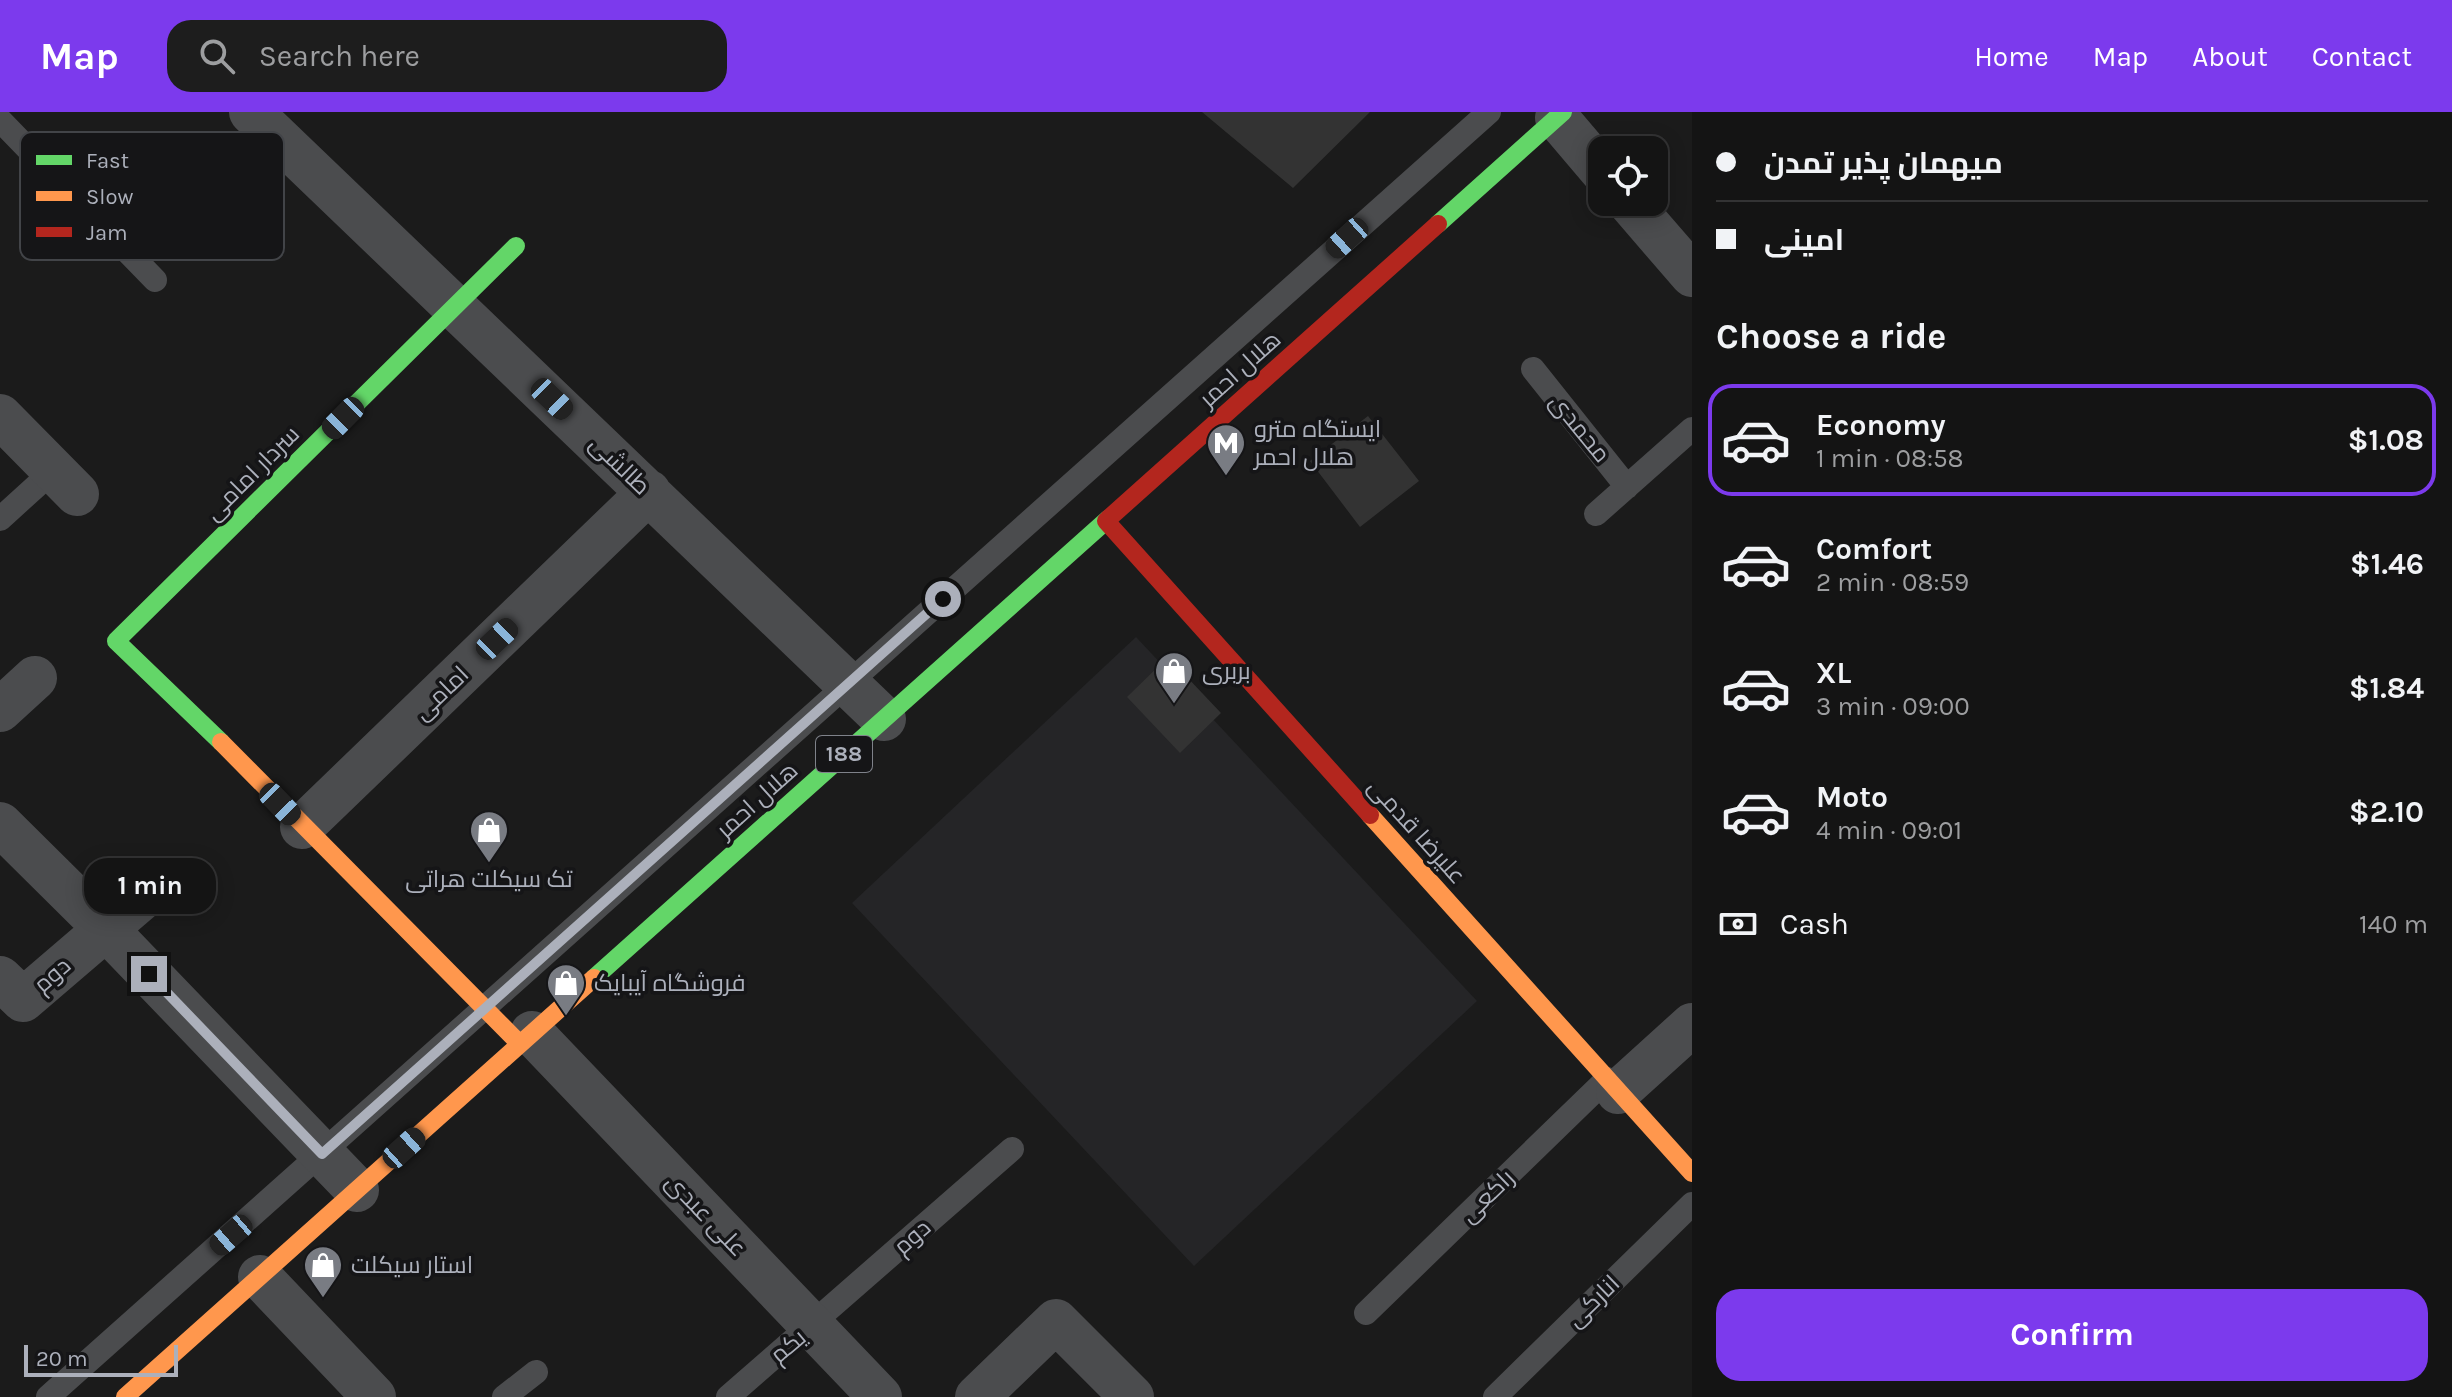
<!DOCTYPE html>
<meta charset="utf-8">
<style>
:root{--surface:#141414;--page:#1d1d1d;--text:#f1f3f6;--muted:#9d9ea0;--line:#333334;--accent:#7c3aed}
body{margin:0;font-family:Karla,Cairo,sans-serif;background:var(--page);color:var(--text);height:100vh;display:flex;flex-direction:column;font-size:30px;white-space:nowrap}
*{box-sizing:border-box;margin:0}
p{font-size:26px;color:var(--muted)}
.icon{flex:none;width:44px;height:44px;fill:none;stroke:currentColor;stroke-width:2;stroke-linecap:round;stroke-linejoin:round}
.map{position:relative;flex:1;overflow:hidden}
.drawer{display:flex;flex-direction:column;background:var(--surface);width:760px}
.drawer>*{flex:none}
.banner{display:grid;align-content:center;height:176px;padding:0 24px;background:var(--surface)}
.buttons{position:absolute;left:1588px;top:24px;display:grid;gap:16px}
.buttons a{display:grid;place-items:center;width:80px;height:80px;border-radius:16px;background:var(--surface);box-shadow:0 4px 20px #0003,0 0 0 2px var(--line);font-size:40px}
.scale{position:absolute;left:24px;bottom:20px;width:154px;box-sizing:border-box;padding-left:8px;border:4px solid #acb0bb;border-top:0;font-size:22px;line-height:28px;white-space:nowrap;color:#acb0bb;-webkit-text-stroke:6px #151517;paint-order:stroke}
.end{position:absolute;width:36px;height:36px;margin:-18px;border:10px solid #acb0bb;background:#111;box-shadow:0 0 0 4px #111}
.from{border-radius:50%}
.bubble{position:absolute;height:56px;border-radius:24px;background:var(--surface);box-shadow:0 4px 20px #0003,0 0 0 2px var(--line);font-size:26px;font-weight:700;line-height:56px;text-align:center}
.car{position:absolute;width:24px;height:48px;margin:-24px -12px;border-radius:10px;box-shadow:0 0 6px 2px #0007;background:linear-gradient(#222 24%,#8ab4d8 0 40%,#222 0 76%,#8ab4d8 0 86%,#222 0)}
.banner b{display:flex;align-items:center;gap:28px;height:76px;font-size:30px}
.banner b+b{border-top:2px solid var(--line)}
.banner i{width:20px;height:20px;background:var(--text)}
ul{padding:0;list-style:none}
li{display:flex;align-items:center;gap:24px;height:112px;margin:0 16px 12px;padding:0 8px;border:4px solid transparent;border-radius:24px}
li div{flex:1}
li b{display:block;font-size:30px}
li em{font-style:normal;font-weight:700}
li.current{border-color:var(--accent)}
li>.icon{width:72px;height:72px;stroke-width:1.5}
h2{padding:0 24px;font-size:36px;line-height:96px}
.pay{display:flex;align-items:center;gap:20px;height:88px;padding:0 24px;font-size:30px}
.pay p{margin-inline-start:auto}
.action{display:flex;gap:16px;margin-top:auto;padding:16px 24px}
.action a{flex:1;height:92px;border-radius:24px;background:var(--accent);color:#fff;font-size:32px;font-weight:700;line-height:92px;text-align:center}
header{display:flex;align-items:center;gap:48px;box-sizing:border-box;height:112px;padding:0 40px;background:var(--accent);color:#fff}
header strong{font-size:38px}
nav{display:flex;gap:44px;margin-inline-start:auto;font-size:28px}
.search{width:560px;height:72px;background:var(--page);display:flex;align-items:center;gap:20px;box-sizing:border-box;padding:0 28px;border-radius:24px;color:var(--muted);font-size:30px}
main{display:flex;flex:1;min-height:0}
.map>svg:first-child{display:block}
.built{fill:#252527}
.building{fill:#333}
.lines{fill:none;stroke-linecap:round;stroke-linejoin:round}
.lane{stroke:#4b4c4e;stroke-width:24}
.street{stroke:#4b4c4e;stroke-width:44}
.fast{stroke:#63d668;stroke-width:18}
.slow{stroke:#ff974d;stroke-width:18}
.jam{stroke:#b3261e;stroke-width:18}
.route{stroke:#acb0bb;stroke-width:10}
.labels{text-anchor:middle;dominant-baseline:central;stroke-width:7;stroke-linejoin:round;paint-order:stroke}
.shield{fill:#151517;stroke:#7f828a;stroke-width:2}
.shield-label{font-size:22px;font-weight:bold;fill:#acb0bb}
.street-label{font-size:24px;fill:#acb0bb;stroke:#151517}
.poi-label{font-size:24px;fill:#acb0bb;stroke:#151517;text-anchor:start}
.key{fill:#151517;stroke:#424448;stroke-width:2}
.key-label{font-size:22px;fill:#acb0bb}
</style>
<header>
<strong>Map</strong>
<div class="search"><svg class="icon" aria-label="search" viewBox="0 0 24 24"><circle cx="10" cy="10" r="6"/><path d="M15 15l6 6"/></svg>Search here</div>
<nav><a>Home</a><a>Map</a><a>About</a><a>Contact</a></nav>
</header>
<main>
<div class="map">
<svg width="1692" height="1285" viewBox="0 0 1692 1285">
<rect width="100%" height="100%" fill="#1b1b1b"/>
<path class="built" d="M1136,525L1477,889L1194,1154L852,791Z"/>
<path class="building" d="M1202,0H1370L1293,76Z
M1368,304L1419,369L1360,415L1310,349Z
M1168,545L1221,601L1180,641L1127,585Z"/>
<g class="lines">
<path class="lane" d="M0,8L155,168
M1533,257L1627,375
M1596,402L1692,317
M0,407L54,358
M1366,1201L1607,967
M48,1285L1489,0
M504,1285L536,1260
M728,1285L1012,1037
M1495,1285L1692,1092"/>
<path class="street" d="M251,0L884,607
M1557,6L1602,59
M1629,90L1692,163
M0,304L77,382
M0,598L35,566
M0,712L106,817L357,1078
M302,715L649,380
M0,866L23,888L163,768
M532,921L880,1285
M1618,980L1692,913
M260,1165L374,1285
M977,1285L1056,1209L1132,1285"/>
<path class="fast" d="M1438,112L1563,0
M221,630L116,529L516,134
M594,866L1108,407"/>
<path class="slow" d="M221,630L520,932
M1370,703L1692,1061
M125,1285L594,866"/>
<path class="jam" d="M1108,407L1438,112
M1106,409L1370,703"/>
</g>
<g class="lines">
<path class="route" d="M149,862L322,1042L943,487"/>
</g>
<defs>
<symbol id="metro-pin" viewBox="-11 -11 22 30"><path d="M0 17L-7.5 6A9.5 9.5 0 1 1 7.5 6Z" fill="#797c83" stroke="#151517"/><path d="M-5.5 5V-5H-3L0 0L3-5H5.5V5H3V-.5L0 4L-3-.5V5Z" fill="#fff"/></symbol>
<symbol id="shop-pin" viewBox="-11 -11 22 30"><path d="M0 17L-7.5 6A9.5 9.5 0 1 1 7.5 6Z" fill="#797c83" stroke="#151517"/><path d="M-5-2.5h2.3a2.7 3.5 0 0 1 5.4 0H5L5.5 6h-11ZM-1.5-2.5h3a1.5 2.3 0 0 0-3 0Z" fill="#fff"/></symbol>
</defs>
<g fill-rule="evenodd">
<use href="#metro-pin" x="1204" y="309" width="44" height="60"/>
<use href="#shop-pin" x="1152" y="537" width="44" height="60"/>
<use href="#shop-pin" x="467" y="696" width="44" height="60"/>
<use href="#shop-pin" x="544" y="849" width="44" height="60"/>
<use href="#shop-pin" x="301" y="1131" width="44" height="60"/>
</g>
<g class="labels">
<rect class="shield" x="816" y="624" width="56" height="36" rx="6"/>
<g class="shield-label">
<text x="844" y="642">188</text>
</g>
<g class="street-label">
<text transform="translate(1240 257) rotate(-42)">هلال احمر</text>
<text transform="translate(1580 316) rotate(51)">محمدی</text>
<text transform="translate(620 353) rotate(44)">طالشی</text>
<text transform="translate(252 361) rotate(-45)">سردار امامی</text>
<text transform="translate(441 581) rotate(-44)">امامی</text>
<text transform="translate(757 688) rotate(-42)">هلال احمر</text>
<text transform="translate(1417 719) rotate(48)">علیرضا قدمی</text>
<text transform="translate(52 863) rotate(-41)">دوم</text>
<text transform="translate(1487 1084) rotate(-44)">راکعی</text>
<text transform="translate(706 1103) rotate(46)">علی عبدی</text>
<text transform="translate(912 1125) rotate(-41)">دوم</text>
<text transform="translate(1593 1189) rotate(-44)">انارکی</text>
<text transform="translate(788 1234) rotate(-40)">یکم</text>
</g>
<g class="poi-label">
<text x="1254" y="317">ایستگاه مترو<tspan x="1254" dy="28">هلال احمر</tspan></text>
<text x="1202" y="559">بربری</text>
<text x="489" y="767" text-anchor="middle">تک سیکلت هراتی</text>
<text x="594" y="871">فروشگاه آیبایک</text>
<text x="351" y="1153">استار سیکلت</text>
</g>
</g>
<rect x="20" y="20" width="264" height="128" rx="12" class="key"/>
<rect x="36" y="43" width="36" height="10" fill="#63d668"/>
<rect x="36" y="79" width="36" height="10" fill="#ff974d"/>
<rect x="36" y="115" width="36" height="10" fill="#b3261e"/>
<g class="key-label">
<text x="86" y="56">Fast</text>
<text x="86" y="92">Slow</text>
<text x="86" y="128">Jam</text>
</g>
</svg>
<div class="buttons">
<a><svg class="icon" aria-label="locate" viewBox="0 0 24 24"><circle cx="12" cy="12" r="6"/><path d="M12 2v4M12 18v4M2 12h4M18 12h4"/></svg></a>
</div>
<div class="scale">20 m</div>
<i class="end from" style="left:943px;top:487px"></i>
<i class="end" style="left:149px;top:862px"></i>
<div class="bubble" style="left:84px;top:746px;width:132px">1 min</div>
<i class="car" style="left:1347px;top:126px;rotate:228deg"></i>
<i class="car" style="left:552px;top:287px;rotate:134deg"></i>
<i class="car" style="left:343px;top:306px;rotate:225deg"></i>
<i class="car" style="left:497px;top:527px;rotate:46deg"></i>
<i class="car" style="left:280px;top:692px;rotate:136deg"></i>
<i class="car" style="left:404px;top:1036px;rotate:48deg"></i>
<i class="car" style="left:231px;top:1123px;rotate:229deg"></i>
</div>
<section class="drawer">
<div class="banner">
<b><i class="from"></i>میهمان پذیر تمدن</b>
<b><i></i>امینی</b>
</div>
<h2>Choose a ride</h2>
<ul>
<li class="current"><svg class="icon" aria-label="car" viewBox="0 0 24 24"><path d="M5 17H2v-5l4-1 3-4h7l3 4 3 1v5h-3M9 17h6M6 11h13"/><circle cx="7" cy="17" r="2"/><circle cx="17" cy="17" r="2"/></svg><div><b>Economy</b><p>1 min · 08:58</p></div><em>$1.08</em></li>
<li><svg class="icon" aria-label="car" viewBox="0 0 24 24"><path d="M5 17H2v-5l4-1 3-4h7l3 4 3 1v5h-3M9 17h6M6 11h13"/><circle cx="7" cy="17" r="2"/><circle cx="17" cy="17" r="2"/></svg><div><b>Comfort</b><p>2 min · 08:59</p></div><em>$1.46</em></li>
<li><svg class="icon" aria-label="car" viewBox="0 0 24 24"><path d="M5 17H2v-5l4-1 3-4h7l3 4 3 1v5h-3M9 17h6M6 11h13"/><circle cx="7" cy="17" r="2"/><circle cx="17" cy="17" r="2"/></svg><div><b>XL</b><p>3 min · 09:00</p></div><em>$1.84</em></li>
<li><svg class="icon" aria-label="car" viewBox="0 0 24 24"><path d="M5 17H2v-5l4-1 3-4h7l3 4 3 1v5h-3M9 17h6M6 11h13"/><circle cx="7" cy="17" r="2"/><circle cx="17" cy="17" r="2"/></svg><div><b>Moto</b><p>4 min · 09:01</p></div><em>$2.10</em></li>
</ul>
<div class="pay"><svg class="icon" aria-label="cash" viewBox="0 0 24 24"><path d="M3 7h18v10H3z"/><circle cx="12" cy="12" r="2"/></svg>Cash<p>140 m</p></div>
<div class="action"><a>Confirm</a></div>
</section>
</main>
